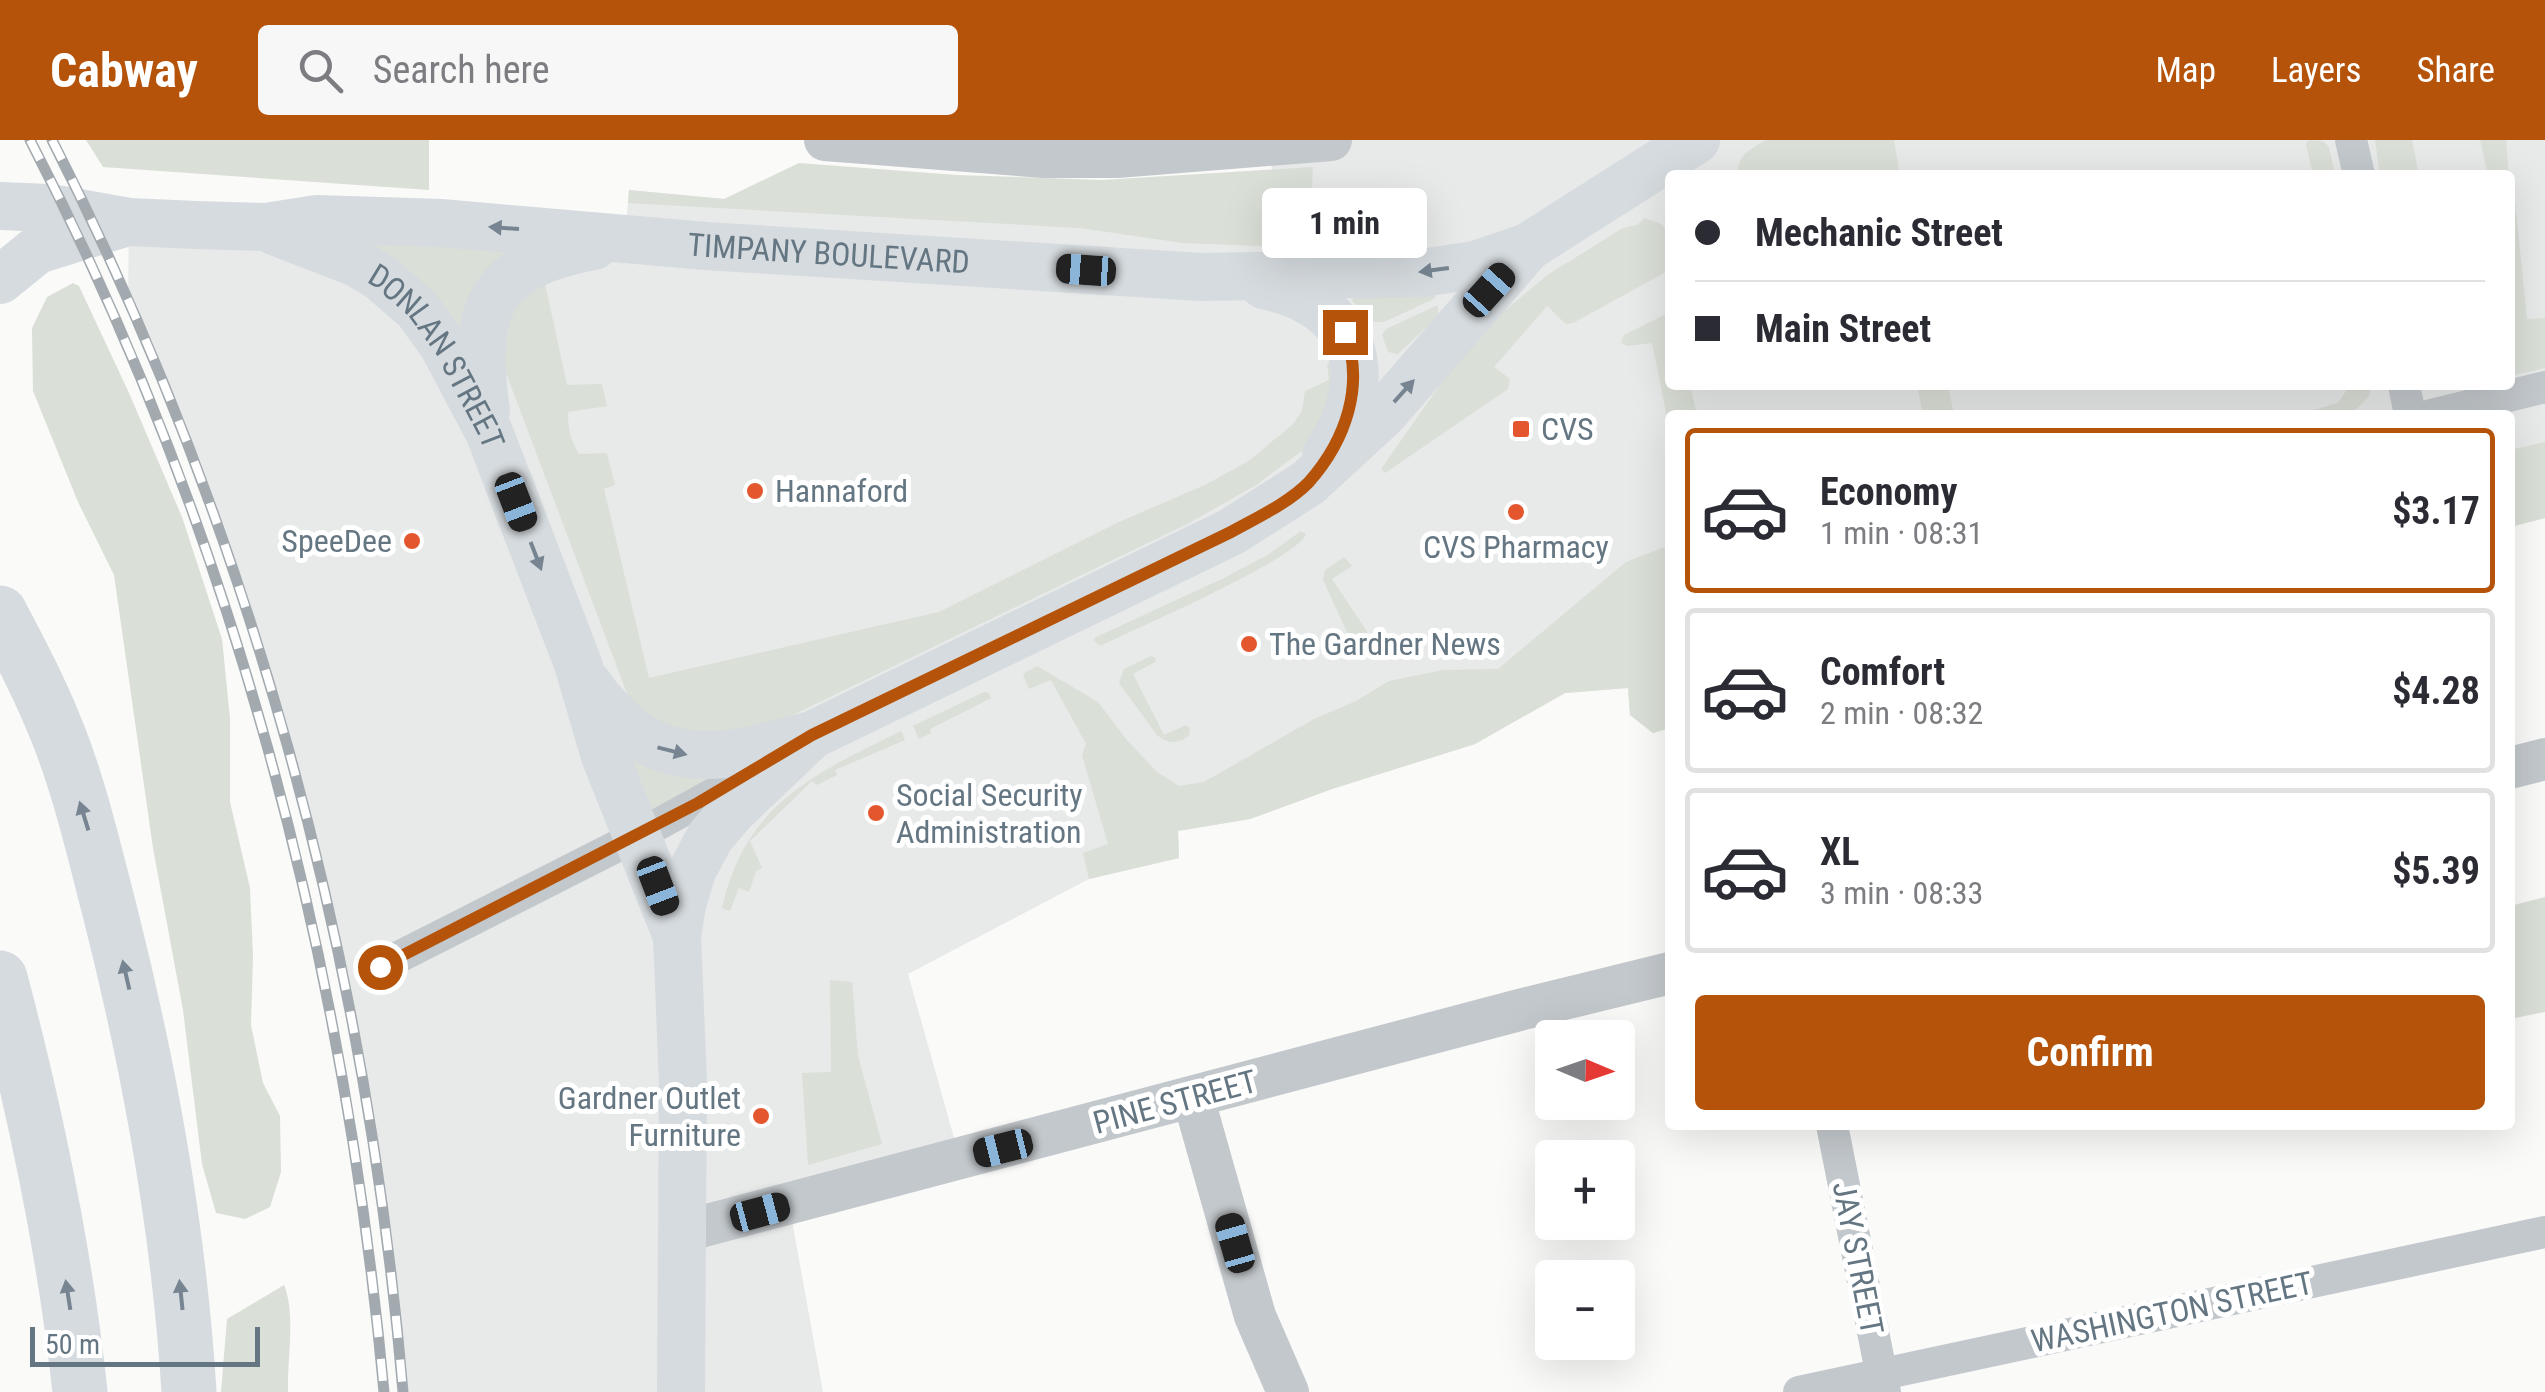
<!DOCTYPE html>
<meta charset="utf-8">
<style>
:root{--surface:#fff;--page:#f7f7f7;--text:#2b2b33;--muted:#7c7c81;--line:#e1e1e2;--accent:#b45309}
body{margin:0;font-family:"Roboto Condensed",sans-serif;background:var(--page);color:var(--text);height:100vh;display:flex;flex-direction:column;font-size:38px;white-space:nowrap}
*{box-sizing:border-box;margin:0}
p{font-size:32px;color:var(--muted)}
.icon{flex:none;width:55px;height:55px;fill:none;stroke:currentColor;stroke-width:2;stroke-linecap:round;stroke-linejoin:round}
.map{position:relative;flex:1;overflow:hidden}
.details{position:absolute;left:1665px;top:270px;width:850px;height:720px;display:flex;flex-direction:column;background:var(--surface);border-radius:10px;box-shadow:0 10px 40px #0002}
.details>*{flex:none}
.top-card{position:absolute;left:1665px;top:30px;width:850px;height:220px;border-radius:10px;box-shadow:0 10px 40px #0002;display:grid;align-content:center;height:220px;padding:0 30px;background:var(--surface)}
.needle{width:65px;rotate:92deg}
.fabs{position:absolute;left:1535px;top:880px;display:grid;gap:20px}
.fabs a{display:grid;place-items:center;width:100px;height:100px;border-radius:10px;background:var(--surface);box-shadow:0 10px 40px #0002;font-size:50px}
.scale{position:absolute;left:30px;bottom:25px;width:230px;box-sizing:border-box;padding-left:10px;border:5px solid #657683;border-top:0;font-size:28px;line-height:35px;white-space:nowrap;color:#657683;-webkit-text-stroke:8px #fff;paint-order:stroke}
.end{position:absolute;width:45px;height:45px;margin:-22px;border:12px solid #b45309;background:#fff;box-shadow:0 0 0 5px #fff}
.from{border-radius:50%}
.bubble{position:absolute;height:70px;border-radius:10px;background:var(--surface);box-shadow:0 10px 40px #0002;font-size:32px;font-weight:700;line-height:70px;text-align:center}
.car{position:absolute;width:30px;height:60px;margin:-30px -15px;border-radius:12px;box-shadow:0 0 8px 2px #0007;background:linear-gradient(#222 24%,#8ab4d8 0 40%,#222 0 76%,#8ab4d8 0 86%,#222 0)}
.top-card b{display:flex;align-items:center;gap:35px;height:95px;font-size:38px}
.top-card b+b{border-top:2px solid var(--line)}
.top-card i{width:25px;height:25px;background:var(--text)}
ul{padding:18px 0 0;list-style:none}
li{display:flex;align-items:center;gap:30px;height:165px;margin:0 20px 15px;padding:0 10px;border:5px solid var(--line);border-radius:10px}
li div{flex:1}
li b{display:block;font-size:38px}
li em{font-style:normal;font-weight:700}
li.current{border-color:var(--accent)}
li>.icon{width:90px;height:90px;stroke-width:1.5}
.button{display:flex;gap:20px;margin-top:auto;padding:20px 30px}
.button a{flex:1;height:115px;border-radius:10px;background:var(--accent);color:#fff;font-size:40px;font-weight:700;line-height:115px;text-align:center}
header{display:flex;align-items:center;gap:60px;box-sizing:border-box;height:140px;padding:0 50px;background:var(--accent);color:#fff}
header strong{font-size:48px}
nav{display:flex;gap:55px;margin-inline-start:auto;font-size:35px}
.search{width:700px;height:90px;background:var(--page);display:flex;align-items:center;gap:25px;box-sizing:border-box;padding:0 35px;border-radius:10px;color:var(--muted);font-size:38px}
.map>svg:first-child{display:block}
.built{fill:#e8e9e9;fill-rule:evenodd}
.green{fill:#dadfd7}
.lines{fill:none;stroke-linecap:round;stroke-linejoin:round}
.minor{stroke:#c3c8cc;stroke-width:32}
.tertiary{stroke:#c3c8cc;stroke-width:42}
.secondary{stroke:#d6dbdf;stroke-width:48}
.motorway{stroke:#d6dbdf;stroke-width:55}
.rail-casing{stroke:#a2aab0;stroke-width:11}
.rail{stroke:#fff;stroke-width:8;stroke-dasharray:22;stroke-linecap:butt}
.oneway{fill:#768591}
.route{stroke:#b45309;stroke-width:12}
.poi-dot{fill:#e4572e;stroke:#fff;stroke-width:4}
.labels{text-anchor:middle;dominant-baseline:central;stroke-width:10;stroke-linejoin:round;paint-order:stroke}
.street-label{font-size:32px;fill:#657683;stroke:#fff}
.poi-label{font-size:32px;fill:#657683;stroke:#fff;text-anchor:start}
</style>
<header>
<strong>Cabway</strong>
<div class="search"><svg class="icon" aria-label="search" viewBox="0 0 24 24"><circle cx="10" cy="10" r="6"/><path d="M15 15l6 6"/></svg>Search here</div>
<nav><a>Map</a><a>Layers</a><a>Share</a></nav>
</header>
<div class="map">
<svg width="2545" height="1252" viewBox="0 0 2545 1252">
<rect width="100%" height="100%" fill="#fafaf8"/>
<path class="built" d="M1331,0H2545V378L2510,387V275H1670V588L1653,593L1630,575L1628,548L1565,553L1475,604L1332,649L1250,679L1178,691L1179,718L1089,739L908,834L960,1019L789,1064L823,1252H402L387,1108L365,957L325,749L272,545L240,446L206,348L128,155L129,82L625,97L629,50L724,59L1271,71L1272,5ZM1670,35H2510V245H1670Z"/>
<path class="green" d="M86,0H429V50L103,27Z
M1766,0H1894L1900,35H1738C1737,15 1750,9 1766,0Z
M2309,0L2323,1L2329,7L2335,35H2313L2306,4Z
M2375,0H2412L2419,35H2380Z
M2480,0H2506L2509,35H2488Z
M799,23L957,35L1102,40L1313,27L1309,108L1183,103L1080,88L628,63L629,50L724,59Z
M2513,42L2527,179L2545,178V228L2510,236V43Z
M1645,78L1661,84L1670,92V128L1666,132L1573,183L1566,184L1547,166L1494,227L1510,239L1508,249L1385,333L1381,329L1459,218L1498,176L1549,134L1623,88L1637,85Z
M369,92L511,101L512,115L465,192L454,196L369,108Z
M544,139L567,245L602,244L607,266L568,272C568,288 570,300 579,314L607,313L615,345L604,349L649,538L939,472L1119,382L1205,345L1250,320L1292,285L1302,271L1305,251L1329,240L1327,224L1334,221L1340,234L1314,302L1256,345L1189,383L735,603L688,606L631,564L503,225L511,168Z
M73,143L79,146L129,253L182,377L222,499L230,578V662L250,748L253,816L251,885L263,943L280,976L281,1032L270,1067L245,1079L216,1073L202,1024L183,870L153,708L114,435L78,362L33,251L32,188L47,157Z
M1434,153L1436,158L1384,182H1373L1352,161L1354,154Z
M1438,165V176L1398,214L1388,212L1382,195L1386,189Z
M1670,172V245H1690L1697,275H1670V292L1652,203L1628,206L1621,203L1624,195Z
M1917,245H1948L1954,275H1923Z
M2350,245H2373L2368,257L2351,275H2295L2338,263Z
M2545,302V378L2510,387V310Z
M1301,391L1306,394C1300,417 1138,488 1106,503L1101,506L1095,502L1094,498L1226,437L1269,414Z
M1670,405V588L1653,593L1630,575L1628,548L1565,553L1475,604L1332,649L1250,679L1178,691L1179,718L1089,739L1083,713L1108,704L1082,615L1086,604L1051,540L1029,549L1023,534L1037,526L1098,562L1126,599L1157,632L1179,646L1204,642L1314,579L1356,561L1389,541L1443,530L1498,529L1626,422Z
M1344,417L1352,426L1332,439L1384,517L1359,518L1323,440L1325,430Z
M1151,516L1156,518L1155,522L1133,534L1164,595L1186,585L1190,588L1189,596C1178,604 1167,604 1157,595L1119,543L1124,529Z
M984,552L989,553L991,558L930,589L931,593L919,599L913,586Z
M901,591L905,600L835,630L837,635L817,645L812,641L750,701L762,728L756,731L749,752L739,748L730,771L722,768C746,663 813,635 901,591Z
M624,609L707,637L708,644L647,677Z
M2545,757V872L2510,879V766Z
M830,840L852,842L858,916L882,1004L808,1025L802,933L831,932Z
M284,1145C296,1174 287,1219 288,1252H221L227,1179Z"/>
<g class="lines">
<path class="minor" d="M2351,0L2359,35
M2404,245L2410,275
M2431,275L2545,247
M379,827L637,696L753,632
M1832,985L1885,1252
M1799,1252L2545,1092"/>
<path class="tertiary" d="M825,0L1044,17H1117L1331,0
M2510,628L2545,619
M1193,957L1255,1176L1288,1252
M681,1092L1523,869L1670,833"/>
<g class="secondary">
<path id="s1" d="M0,66L50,68L129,82L196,85L266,87L317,79L441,83L706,106L1201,137L1422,133L1475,125L1525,108"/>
<path id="s2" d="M274,91L357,123L380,137L417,169L443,205L489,292L578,524L605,616L677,796"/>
<path d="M0,140L37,110L121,84"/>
<path d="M1264,145C1360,166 1378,236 1326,315"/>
<path d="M486,271C472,169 487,126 594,106"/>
<path d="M589,545C597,559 608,569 619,580C673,634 742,614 808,596"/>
<path d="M681,1252L683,943L677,796L682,765L692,731L710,697L733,670L812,595L1231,392L1308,343L1383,274L1528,107L1696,0"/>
</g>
<path class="motorway" d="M0,473C20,511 40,549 56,589C80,648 94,711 110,772C150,930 179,1089 189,1252
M0,838C36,974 65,1111 80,1252"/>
<defs>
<path id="rail" d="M30,0C232,389 344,816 384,1252
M52,0C251,390 366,816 403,1252"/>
</defs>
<use href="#rail" class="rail-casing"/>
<use href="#rail" class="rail"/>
</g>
<defs><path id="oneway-solid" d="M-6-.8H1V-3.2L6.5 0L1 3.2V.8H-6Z" transform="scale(2.5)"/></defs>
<g class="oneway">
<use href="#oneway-solid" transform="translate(504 88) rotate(-176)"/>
<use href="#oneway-solid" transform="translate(1434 130) rotate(172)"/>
<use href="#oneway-solid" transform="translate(1404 251) rotate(-48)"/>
<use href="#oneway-solid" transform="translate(536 416) rotate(69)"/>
<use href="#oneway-solid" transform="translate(672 611) rotate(14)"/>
<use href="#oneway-solid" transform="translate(84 676) rotate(-107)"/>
<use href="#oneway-solid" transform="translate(126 835) rotate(-103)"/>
<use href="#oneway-solid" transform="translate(68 1155) rotate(-99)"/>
<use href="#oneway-solid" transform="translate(181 1155) rotate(-96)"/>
</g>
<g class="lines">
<path class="route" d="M380,827L698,663L812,595L1231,392C1256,378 1289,363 1309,342C1346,300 1365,245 1345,192"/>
</g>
<g class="poi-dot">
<rect x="1511" y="279" width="20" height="20" rx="5"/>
<circle cx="755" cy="351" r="10"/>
<circle cx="1516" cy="372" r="10"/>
<circle cx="412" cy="401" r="10"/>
<circle cx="1249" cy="504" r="10"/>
<circle cx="876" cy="673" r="10"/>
<circle cx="761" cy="976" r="10"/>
</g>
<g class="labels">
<g class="street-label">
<text stroke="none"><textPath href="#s1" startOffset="832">TIMPANY BOULEVARD</textPath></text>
<text stroke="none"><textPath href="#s2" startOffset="215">DONLAN STREET</textPath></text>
<text transform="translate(1175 962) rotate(-15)">PINE STREET</text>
<text transform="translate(1858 1118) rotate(79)">JAY STREET</text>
<text transform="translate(2172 1172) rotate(-12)">WASHINGTON STREET</text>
</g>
<g class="poi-label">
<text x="1541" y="289">CVS</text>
<text x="775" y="351">Hannaford</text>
<text x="392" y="401" text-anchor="end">SpeeDee</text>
<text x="1516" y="407" text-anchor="middle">CVS Pharmacy</text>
<text x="1269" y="504">The Gardner News</text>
<text x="896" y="655">Social Security<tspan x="896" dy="37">Administration</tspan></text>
<text x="741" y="958" text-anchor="end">Gardner Outlet<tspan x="741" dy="37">Furniture</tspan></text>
</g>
</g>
</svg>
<div class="fabs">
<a><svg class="needle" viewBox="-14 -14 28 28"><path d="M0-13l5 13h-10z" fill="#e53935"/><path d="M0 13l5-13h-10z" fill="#7c7c81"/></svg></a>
<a>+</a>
<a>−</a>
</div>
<div class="scale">50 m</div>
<i class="end from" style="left:380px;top:827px"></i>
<i class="end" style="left:1345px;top:192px"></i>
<div class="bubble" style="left:1262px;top:48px;width:165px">1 min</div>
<i class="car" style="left:1086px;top:130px;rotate:274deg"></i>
<i class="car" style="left:1489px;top:150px;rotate:42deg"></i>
<i class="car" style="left:516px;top:362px;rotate:159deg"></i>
<i class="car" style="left:658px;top:746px;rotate:159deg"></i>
<i class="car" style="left:1003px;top:1008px;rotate:256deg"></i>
<i class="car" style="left:760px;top:1072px;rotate:75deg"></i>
<i class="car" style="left:1235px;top:1103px;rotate:344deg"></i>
<div class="top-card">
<b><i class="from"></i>Mechanic Street</b>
<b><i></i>Main Street</b>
</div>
<section class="details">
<ul>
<li class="current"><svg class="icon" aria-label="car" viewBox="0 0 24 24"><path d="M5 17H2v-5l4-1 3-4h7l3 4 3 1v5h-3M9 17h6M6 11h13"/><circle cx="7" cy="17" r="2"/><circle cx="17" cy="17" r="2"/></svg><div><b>Economy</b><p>1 min · 08:31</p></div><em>$3.17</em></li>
<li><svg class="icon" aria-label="car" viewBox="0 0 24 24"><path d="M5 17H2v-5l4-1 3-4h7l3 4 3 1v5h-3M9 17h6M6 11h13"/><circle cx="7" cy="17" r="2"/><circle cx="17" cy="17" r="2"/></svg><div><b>Comfort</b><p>2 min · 08:32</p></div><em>$4.28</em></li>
<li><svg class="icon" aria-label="car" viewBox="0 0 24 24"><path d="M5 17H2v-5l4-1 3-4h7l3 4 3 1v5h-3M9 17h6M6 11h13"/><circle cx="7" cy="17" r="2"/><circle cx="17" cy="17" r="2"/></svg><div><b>XL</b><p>3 min · 08:33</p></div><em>$5.39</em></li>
</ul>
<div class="button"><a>Confirm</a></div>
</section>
</div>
